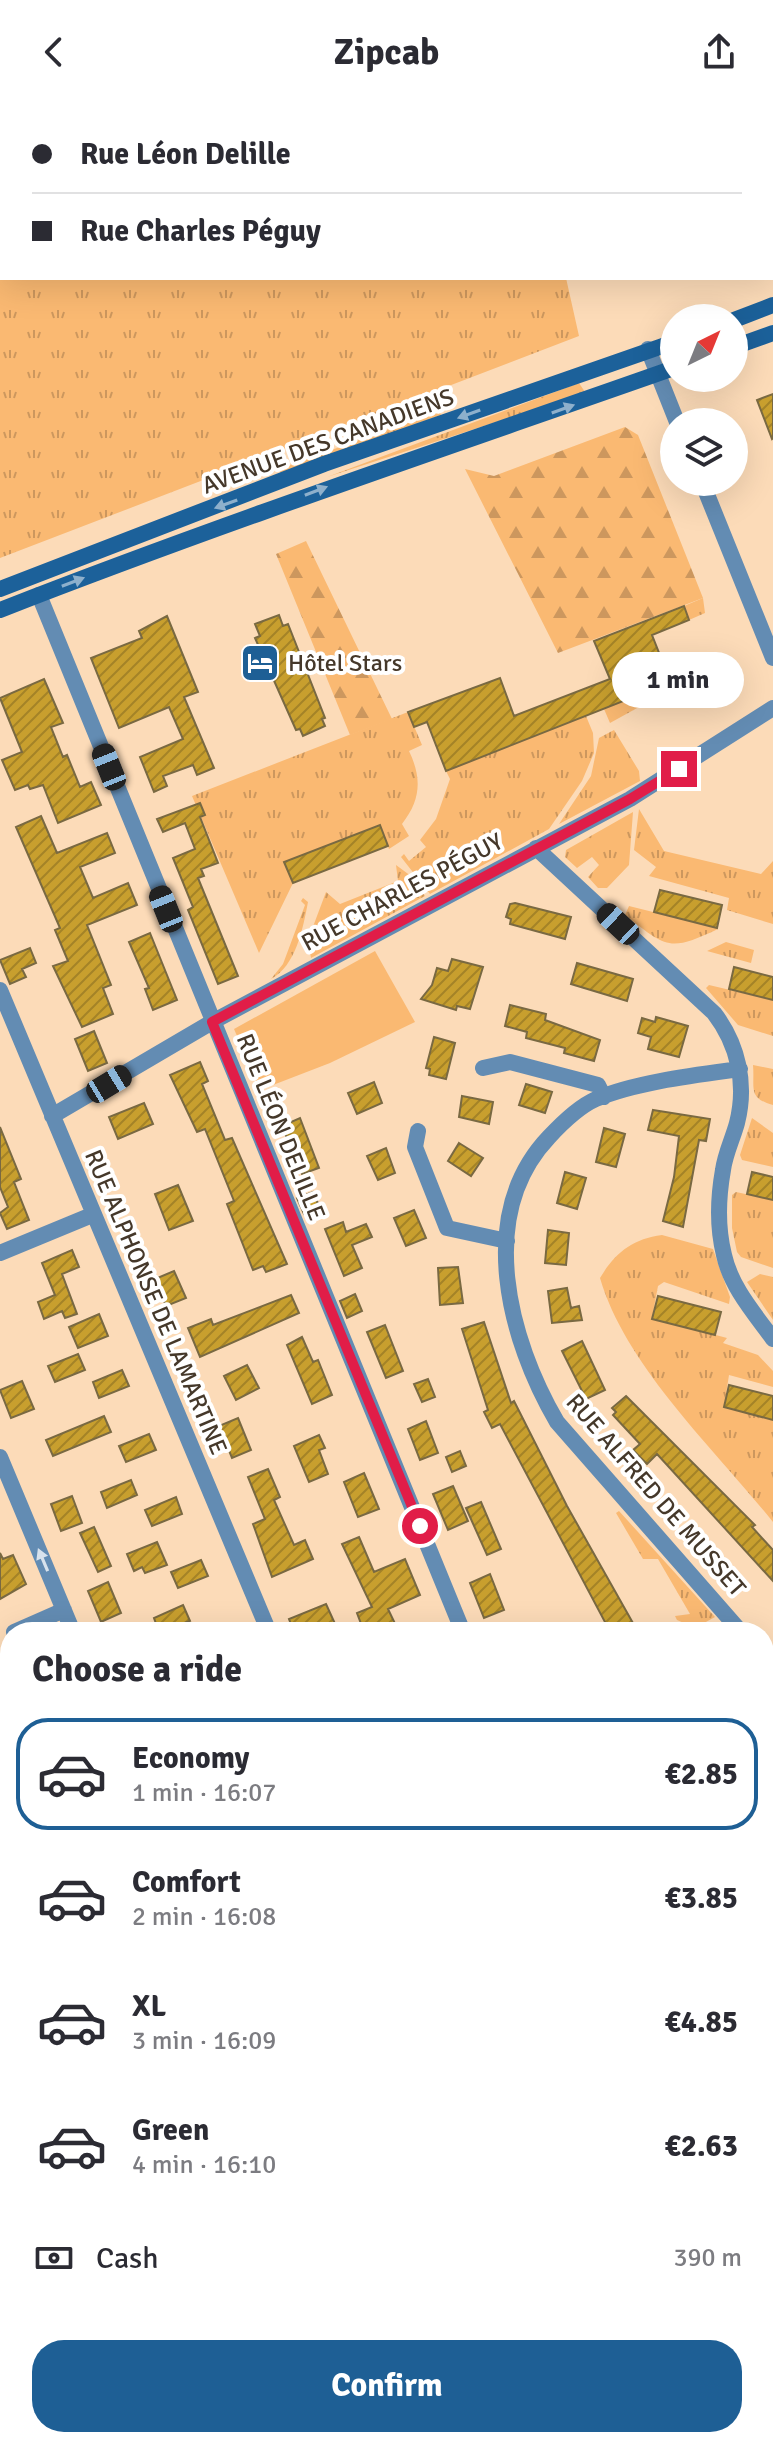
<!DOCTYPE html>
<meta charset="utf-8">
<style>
:root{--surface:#fff;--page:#f7f7f7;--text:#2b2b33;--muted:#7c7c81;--line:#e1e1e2;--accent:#1e5f95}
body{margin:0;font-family:Signika,sans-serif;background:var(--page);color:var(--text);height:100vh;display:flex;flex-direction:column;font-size:30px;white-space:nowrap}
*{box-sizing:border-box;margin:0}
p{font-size:26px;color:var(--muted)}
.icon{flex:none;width:44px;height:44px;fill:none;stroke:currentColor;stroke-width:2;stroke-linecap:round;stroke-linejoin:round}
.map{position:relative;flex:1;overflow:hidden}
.panel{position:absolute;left:0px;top:1518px;width:774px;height:826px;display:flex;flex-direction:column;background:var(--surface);border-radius:32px 32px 0 0;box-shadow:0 8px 32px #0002}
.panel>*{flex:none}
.guide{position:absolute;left:0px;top:0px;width:774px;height:176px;box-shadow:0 8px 32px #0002;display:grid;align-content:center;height:176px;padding:0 32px;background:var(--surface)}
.needle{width:52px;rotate:43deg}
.buttons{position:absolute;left:660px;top:200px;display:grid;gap:16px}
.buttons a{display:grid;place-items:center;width:88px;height:88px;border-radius:50%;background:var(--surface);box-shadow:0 8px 32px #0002;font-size:40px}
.end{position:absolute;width:36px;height:36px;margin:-18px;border:10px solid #e11d48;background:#fff;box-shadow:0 0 0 4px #fff}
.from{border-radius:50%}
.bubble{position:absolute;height:56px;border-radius:28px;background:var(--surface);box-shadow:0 8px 32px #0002;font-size:26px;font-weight:800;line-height:56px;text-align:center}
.car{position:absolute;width:24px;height:48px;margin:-24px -12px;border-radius:10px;box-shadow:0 0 6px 2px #0007;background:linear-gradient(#222 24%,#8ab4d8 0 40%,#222 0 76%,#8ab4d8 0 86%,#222 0)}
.guide b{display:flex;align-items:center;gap:28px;height:76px;font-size:30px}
.guide b+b{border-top:2px solid var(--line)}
.guide i{width:20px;height:20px;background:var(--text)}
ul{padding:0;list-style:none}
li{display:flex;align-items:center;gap:24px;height:112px;margin:0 16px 12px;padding:0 16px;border:4px solid transparent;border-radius:32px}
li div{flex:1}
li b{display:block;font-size:30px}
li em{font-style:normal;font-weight:800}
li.selected{border-color:var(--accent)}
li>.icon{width:72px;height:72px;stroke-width:1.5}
h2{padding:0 32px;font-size:36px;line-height:96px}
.pay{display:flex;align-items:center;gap:20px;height:88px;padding:0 32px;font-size:30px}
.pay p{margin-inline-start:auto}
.button{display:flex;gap:16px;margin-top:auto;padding:16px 32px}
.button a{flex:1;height:92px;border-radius:32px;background:var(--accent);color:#fff;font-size:32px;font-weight:800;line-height:92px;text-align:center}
header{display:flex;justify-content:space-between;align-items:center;height:104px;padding:0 32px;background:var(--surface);font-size:36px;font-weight:800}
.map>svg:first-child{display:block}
.grass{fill:url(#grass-tufts)}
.forest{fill:url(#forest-firs)}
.pitch{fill:#fab972}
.building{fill:url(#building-hatch);stroke:#796942;stroke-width:2}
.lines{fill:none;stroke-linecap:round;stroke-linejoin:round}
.street{stroke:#638cb3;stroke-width:16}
.secondary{stroke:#1c619a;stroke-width:16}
.tram{stroke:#72604d;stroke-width:2}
.oneway{fill:#8eb0cc}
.oneway2{fill:#d8e2ec}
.route{stroke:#e11d48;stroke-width:10}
.labels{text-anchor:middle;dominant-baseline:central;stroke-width:8;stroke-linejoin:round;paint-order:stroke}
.street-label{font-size:24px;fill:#45382a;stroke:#fff}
.poi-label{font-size:24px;fill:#45382a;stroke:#fff;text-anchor:start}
</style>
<header><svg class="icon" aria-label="back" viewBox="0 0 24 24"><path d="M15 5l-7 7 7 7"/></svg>Zipcab<svg class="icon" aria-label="share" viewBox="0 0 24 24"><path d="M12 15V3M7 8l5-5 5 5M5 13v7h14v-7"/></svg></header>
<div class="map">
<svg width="773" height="2343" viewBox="0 0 773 2343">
<defs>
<pattern id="grass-tufts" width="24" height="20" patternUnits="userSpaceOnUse" patternTransform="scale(2)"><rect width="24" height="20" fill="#fab972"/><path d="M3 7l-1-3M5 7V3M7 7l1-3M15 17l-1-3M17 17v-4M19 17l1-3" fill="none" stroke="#cc975e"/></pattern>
<pattern id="forest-firs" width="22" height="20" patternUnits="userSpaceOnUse" patternTransform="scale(2)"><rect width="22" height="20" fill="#fab972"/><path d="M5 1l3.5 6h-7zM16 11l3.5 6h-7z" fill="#cc975e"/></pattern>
<pattern id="building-hatch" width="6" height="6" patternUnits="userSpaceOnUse" patternTransform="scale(2)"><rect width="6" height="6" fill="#c89f2e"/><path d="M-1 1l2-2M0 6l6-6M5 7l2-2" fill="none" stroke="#a48327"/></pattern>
</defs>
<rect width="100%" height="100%" fill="#fcdbb8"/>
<path class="grass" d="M0,0H525L2,2V174H566L579,232L0,454Z
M579,279L585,288L582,290L327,373Z
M439,307L441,311L281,370L279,365Z
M703,494L705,509L689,516L684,502Z
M668,564L671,579L668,587L610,619L604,605L659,583L654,568Z
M408,608L422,641L409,647C422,674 421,696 402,720L409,732L389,745L379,721L285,758L293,779L259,849L192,692Z
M586,612L593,629L594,649L582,677L549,725L430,790L401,753L404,750L409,757L426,743L420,736L436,715L450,675L446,667Z
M614,626L639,667L640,677L559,720L591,672L599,634Z
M639,705L664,747L761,770L773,757V820L727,806L729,794L649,772L656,763L634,746Z
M633,708L629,761L607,784H598L588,773L599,761L592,753L577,764L565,753L566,746Z
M396,761L415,775L425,792L311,854L308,836L326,788L340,800L398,777Z
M303,794L308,798C303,824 296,862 271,875L283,860L305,801L301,797Z
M629,802L717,824L718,825C669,848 667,844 625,811Z
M726,838L754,846L751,859L707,847Z
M709,881L773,896V932L738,921L706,884Z
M753,961L773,965V1001C747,994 755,984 753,961Z
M752,1014L773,1029V1063L742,1056L740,1051Z
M736,1088L773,1096V1164L741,1153L737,1148L732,1124V1091Z
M662,1131L713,1145L730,1193L729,1200L664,1178L658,1182L652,1214L727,1234L723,1239L758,1251L773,1267V1283L729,1271L724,1303L773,1316V1418C715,1345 626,1263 600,1174C615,1149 632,1135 662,1131Z
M760,1170L773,1173V1216L747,1178Z
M619,1407L715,1513L695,1524L677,1516L675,1512L690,1510L658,1455H643L616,1409Z"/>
<path class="forest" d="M625,323L638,331L703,494L558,549L465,365L494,372Z
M306,437L392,615L350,631L276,450Z"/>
<path class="pitch" d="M375,847L415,918L330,959L260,986L234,925Z"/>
<path class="building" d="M773,290V334L772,335L757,296Z
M684,502L689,516L652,531L665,564L654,568L659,583L446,667L427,618L414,623L408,608L500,574L514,612L610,575L594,537Z
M279,511L283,522L288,520L325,614L322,615L325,622L303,632L300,625L296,626L255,534L260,532L255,520Z
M167,512L198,588L184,593L214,664L197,671L193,661L163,672L167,682L154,688L140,653L183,635L169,603L119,624L91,554L142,534L139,527Z
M44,575L63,619L51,623L63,653L67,651L80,683L91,678L101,701L58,719L43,681L30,685L28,681L15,686L2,656L22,648L0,594Z
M200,699L205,711L200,713L218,759L201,765L204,772L198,774L238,872L218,880L188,806L193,803L173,754L195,745L185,719L163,728L157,715Z
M41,712L57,749L107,729L115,749L80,763L93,794L128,779L137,801L87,821L111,881L103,884L113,910L82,923L53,862L68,857L55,826L60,824L16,723Z
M380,721L388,742L293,779L284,758Z
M660,786L722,801L717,824L654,808Z
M515,799L571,813L565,835L510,820L511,815L506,813L510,800Z
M150,829L177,896L153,906L145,885L149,884L129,838Z
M30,844L36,859L22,865L26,873L10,880L0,856Z
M452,855L483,863L470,905L457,902L456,906L421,895L432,881L437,864L448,867Z
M577,859L633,875L627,897L571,880Z
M734,863L773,873V896L729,885Z
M510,901L546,910L545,916L600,936L594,957L564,949L565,944L526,934L527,928L505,922Z
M656,913L688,922L679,953L648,945L651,933L638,929L642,914L655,918Z
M94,927L107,959L88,967L75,935Z
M434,933L455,939L446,975L429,971L430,965L426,964Z
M200,958L208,977L202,980L225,1036L232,1034L287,1160L266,1168L263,1162L253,1166L227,1100L234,1097L205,1025L197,1028L170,971Z
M374,978L382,999L357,1010L348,989Z
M526,980L552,988L545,1009L519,1001Z
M462,992L493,998L489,1020L459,1013Z
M144,999L153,1020L118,1035L109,1013Z
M653,1006L710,1015L706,1037L699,1036L683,1123L663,1117L674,1073L679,1032L648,1026Z
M300,1014L319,1064L302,1070L282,1022Z
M0,1023L21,1075L14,1078L29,1116L7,1125L0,1109L8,1103L0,1083Z
M604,1024L625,1030L616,1063L596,1058Z
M459,1039L483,1054L471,1072L448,1057Z
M386,1044L395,1069L378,1076L367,1052Z
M565,1068L586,1074L577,1105L557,1099Z
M752,1068L773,1073V1096L747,1090Z
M178,1081L193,1117L169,1126L155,1090Z
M313,1088L320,1104L304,1110L297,1094Z
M414,1106L426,1134L406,1142L394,1114Z
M343,1118L346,1128L366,1120L372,1133L352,1141L362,1164L344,1172L325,1125Z
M548,1126L569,1129L566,1161L545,1159Z
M72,1146L79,1163L62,1170L77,1210L65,1214L62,1207L44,1215L38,1198L55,1191L42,1159Z
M458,1163L463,1199L440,1201L438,1164Z
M174,1167L186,1194L166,1202L155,1175Z
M567,1184L571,1204L579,1202L582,1216L552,1219L548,1187Z
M355,1190L362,1207L347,1214L340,1197Z
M291,1191L299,1209L200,1253L188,1224L211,1215L213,1221Z
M658,1192L721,1208L715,1231L652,1215Z
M99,1210L108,1232L78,1244L69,1223Z
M484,1218L511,1299L514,1297L567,1402L638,1528H587L605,1518L500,1320L492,1324L484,1308L488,1306L462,1225Z
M385,1221L403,1267L386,1274L367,1228Z
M302,1233L313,1258L318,1256L332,1291L312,1300L287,1241Z
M582,1237L605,1286L586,1295L562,1247Z
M78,1250L85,1266L55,1278L48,1262Z
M247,1261L259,1284L236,1296L224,1272Z
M122,1266L129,1282L99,1294L93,1278Z
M428,1275L435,1293L422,1298L414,1280Z
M22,1277L34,1305L11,1314L0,1286Z
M729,1281L773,1292V1316L724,1303Z
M626,1292L755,1421L752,1423L773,1446V1477L657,1350L647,1360L633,1346L640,1340L613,1311L616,1308L612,1304Z
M104,1312L111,1328L53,1352L46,1336Z
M238,1314L251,1346L232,1354L219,1322Z
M426,1317L438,1349L420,1356L408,1325Z
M149,1330L156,1346L126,1358L119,1342Z
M319,1331L325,1344L319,1346L328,1370L309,1378L294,1342Z
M460,1347L466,1362L452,1368L446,1353Z
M268,1365L280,1393L274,1396L294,1441L305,1436L313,1455L272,1473L253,1420L265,1415L248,1373Z
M364,1369L379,1405L358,1413L344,1378Z
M131,1376L137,1391L107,1404L101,1388Z
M453,1382L468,1417L448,1426L433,1390Z
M72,1392L82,1419L61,1427L51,1400Z
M176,1393L182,1410L152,1422L145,1406Z
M481,1398L501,1445L487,1451L466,1404Z
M94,1423L111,1462L98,1468L80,1429Z
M359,1433L374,1468L405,1455L420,1491L388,1505L399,1528H379L375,1520L363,1525L357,1509L372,1503L342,1440Z
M157,1438L167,1461L145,1469L142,1463L134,1467L127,1450Z
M0,1449L3,1455L13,1451L26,1480L0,1495Z
M201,1456L208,1472L178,1484L171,1468Z
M490,1470L504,1506L484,1514L470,1479Z
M108,1478L121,1509L101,1518L88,1487Z
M326,1500L336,1522L321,1528H294L289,1515Z
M183,1501L190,1517L159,1528L154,1514Z"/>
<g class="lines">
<path class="street" d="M648,245L677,318
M702,378L773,554
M39,491L463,1528
M536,744L714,909C738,940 747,980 737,1019C733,1034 725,1050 723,1066C718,1094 717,1123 724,1151C731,1183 754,1209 773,1235
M0,886L269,1528
M483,964L510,958L598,981L604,993
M740,965C696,971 636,978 596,995C578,1003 562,1019 549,1033C475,1111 509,1236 557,1318L741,1528
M52,1012L212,918L630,695L773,604
M418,1027L415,1043L447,1124L507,1137
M0,1149L92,1111
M0,1353L73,1528
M14,1528L64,1506
M764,1568L773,1585
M0,1967L10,1962
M0,2070L10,2087
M0,2199L10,2191
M160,2334L165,2343
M414,2334L418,2343"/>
<path class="secondary" d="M734,216L773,201
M734,243L773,229
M0,485L324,360L674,238
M0,506C223,419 449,343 674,264
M764,2189L773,2180
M764,2228L773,2220
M578,2343L589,2334
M628,2343L638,2334"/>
<path class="tram" d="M764,2199L773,2191
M598,2343L609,2334"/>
</g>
<defs><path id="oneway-solid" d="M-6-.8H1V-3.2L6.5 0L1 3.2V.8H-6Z" transform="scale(2)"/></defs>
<g class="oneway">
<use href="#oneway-solid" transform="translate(563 305) rotate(-20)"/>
<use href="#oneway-solid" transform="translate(469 310) rotate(160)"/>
<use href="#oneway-solid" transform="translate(316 387) rotate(-21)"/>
<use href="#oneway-solid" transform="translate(226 400) rotate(160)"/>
<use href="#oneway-solid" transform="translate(73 478) rotate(-21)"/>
</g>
<use class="oneway2" href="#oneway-solid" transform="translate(43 1456) rotate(-113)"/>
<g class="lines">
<path class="route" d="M420,1422L212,918L630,695L679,665"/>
</g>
<defs>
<symbol id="hotel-square" viewBox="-11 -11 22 22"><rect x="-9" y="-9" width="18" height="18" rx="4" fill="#1e5f95" stroke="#fff"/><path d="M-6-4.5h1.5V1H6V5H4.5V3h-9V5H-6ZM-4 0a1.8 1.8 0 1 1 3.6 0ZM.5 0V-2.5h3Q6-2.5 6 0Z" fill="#fff"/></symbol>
</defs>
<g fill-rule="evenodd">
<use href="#hotel-square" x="238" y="537" width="44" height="44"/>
</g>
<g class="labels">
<g class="street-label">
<text transform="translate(328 337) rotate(-20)">AVENUE DES CANADIENS</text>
<text transform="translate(402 788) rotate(-28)">RUE CHARLES PÉGUY</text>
<text transform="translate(281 1023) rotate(68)">RUE LÉON DELILLE</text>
<text transform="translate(156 1198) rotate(67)">RUE ALPHONSE DE LAMARTINE</text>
<text transform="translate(656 1391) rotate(49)">RUE ALFRED DE MUSSET</text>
</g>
<g class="poi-label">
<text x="288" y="559">Hôtel Stars</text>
</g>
</g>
</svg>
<div class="buttons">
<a><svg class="needle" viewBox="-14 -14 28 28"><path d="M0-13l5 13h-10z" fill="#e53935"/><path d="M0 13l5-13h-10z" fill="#7c7c81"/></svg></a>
<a><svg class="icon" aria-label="layers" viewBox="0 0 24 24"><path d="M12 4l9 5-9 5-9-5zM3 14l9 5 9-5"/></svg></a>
</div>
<i class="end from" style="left:420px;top:1422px"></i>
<i class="end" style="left:679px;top:665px"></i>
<div class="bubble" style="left:612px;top:548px;width:132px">1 min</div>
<i class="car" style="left:109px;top:663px;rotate:338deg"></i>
<i class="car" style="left:166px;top:805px;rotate:338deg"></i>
<i class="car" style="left:618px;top:820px;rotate:313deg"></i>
<i class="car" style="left:109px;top:980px;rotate:59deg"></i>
<div class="guide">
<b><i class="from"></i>Rue Léon Delille</b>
<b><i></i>Rue Charles Péguy</b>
</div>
<section class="panel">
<h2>Choose a ride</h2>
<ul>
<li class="selected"><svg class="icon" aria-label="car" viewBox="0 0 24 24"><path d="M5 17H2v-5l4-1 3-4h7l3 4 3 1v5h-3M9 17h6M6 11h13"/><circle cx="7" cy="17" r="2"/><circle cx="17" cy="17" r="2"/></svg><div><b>Economy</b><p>1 min · 16:07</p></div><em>€2.85</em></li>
<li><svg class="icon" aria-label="car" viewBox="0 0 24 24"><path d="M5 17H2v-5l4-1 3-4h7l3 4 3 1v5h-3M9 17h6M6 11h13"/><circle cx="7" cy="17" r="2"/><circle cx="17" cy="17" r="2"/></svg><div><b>Comfort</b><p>2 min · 16:08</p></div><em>€3.85</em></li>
<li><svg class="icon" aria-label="car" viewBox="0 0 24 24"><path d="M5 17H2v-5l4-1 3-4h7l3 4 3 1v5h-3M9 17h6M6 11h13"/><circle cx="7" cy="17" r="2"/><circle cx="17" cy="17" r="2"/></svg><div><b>XL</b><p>3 min · 16:09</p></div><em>€4.85</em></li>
<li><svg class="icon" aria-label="car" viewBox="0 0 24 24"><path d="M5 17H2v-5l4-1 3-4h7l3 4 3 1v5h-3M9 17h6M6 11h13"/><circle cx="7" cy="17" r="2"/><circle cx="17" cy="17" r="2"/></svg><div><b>Green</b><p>4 min · 16:10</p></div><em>€2.63</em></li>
</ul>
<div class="pay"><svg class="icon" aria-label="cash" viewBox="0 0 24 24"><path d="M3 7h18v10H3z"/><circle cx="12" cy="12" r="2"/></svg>Cash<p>390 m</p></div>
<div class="button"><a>Confirm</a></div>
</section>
</div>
